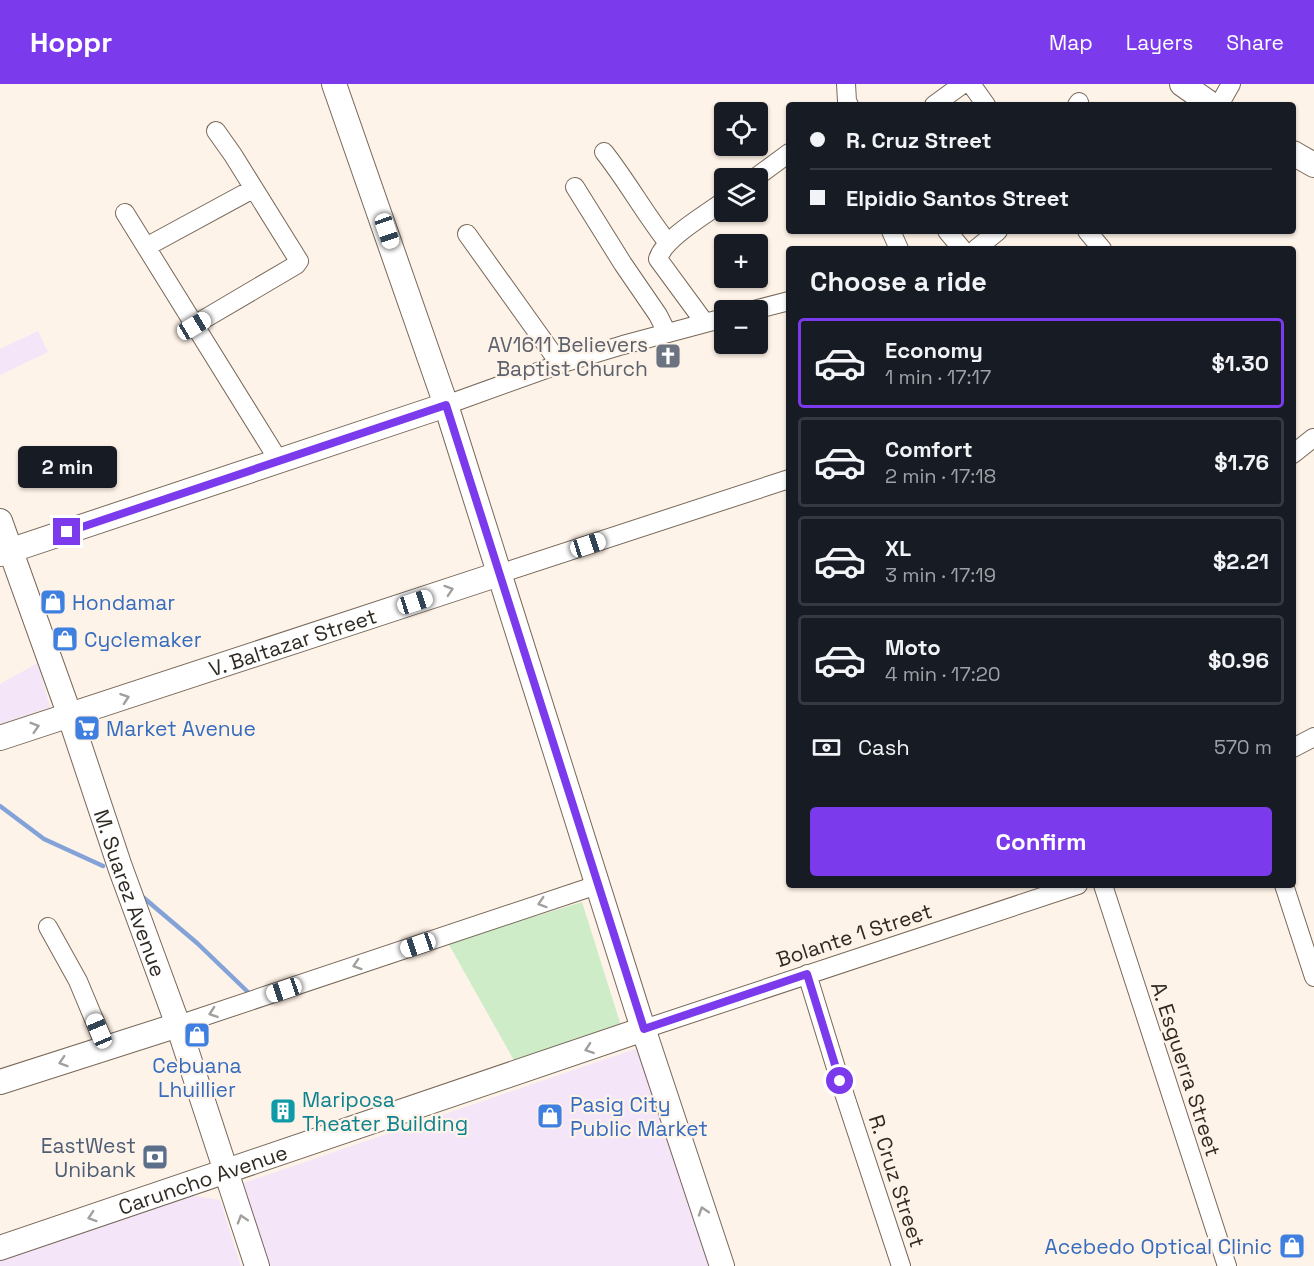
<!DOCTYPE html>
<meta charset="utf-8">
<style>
:root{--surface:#171b24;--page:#242831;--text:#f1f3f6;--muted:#9ea1a6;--line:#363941;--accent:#7c3aed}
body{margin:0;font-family:"Space Grotesk",sans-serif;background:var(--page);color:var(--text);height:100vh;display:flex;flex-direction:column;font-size:22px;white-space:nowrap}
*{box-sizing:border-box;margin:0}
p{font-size:20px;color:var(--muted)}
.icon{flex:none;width:33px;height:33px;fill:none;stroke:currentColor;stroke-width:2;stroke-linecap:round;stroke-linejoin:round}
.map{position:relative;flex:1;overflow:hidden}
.details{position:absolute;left:786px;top:162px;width:510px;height:642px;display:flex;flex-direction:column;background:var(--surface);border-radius:6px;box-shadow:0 2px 4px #0004}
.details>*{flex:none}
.guide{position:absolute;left:786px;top:18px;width:510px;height:132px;border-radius:6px;box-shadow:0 2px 4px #0004;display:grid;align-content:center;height:132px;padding:0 24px;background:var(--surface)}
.buttons{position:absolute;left:714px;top:18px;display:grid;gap:12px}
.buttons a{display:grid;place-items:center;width:54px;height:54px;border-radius:6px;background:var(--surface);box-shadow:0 2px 4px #0004;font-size:30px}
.end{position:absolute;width:27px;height:27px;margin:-14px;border:8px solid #7c3aed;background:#fff;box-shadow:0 0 0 3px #fff}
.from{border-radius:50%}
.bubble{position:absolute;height:42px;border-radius:6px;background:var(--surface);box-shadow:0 2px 4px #0004;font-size:20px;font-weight:800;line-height:42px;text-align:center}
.car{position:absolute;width:18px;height:36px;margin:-18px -9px;border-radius:8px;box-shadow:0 0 4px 2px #0007;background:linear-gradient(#fff 24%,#345 0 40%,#fff 0 76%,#345 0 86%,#fff 0)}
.guide b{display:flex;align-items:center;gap:21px;height:57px;font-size:22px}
.guide b+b{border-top:2px solid var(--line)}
.guide i{width:15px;height:15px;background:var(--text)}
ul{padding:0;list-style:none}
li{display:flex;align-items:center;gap:18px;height:90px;margin:0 12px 9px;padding:0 12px;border:3px solid var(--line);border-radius:6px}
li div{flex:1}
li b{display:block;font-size:22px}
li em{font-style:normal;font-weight:800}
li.active{border-color:var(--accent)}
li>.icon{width:54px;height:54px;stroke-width:1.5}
h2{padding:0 24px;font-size:27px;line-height:72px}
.pay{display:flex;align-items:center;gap:15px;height:66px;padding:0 24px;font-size:22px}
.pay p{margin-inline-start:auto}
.primary-button{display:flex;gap:12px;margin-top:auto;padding:12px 24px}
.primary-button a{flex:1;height:69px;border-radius:6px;background:var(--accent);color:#fff;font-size:24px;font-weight:800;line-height:69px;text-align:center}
header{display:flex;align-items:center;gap:36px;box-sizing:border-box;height:84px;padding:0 30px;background:var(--accent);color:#fff}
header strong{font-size:28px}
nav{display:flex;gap:33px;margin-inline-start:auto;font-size:21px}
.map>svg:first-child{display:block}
.commercial{fill:#f4e5f8}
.green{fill:#cdecc7}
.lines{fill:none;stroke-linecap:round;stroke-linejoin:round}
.stream{stroke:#83a3d8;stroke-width:4.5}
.street-casing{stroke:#786859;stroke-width:20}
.secondary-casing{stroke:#786859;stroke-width:26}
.street{stroke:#fff;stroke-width:18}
.secondary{stroke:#fff;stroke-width:24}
.oneway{stroke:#a29f9c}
.route{stroke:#7c3aed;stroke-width:8}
.labels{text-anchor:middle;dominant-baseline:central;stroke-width:4.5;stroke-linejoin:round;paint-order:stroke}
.worship-label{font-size:21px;fill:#5b616d;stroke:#fef3e8;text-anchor:end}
.shop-label{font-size:21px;fill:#366cbe;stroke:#fef3e8;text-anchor:start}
.street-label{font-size:21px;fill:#302a23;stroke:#fef3e8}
.culture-label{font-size:21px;fill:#0d838f;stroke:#fef3e8;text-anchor:start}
.service-label{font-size:21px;fill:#4e5e75;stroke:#fef3e8;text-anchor:end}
</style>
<header>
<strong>Hoppr</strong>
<nav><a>Map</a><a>Layers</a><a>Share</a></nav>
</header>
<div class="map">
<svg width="1314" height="1182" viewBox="0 0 1314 1182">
<rect width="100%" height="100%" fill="#fef3e8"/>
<path class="commercial" d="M38,247L48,268L0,291V265Z
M38,579L50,623L0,640V600Z
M638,964L709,1182H266L241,1100Z
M190,1111L220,1116L241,1182H0V1172Z"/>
<path class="green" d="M582,818L622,945L516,980L448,859Z"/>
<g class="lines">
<path class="stream" d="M0,722L44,755L103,782
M144,814L197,859L251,911"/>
<defs>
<path id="street" d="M846,0L847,17L849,21
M971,0L986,21
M934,21L963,0
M1077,21L1079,18
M1219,21L1231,0
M604,68C627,97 645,130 668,159
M755,94L789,69
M575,103L623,180L658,231L667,249
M125,129L279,377
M891,147L899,165
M947,147L962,165
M1087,147L1102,165
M467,150L560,280
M146,163L253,105
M976,165L998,147
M754,226L789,217
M705,239L658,175C664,154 707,130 724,117
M194,241L296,181L299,177L233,71L216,47
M446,321L560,280L623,261L724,234
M1293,370L1313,354
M499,490L789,395
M1293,664L1314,653
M1103,801L1227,1182
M1284,801L1314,893
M48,843L78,897L106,964
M807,890L840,997L901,1182
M178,941L597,801
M644,945L1078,801"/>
<g id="secondary">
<path d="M334,0L446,321L639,932L722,1182"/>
<path d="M1182,0L1212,21"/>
<path d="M1293,69L1314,81"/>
<path id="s1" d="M0,437L65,618L120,783L178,941L257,1182"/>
<path d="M0,470L446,321"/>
<path id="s2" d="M0,654L499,490"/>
<path d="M0,998L178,941"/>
<path id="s3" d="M0,1164L644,945"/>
</g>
</defs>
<use href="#street" class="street-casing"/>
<use href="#secondary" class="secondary-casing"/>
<use href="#street" class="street"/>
<use href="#secondary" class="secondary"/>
</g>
<defs><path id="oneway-chevron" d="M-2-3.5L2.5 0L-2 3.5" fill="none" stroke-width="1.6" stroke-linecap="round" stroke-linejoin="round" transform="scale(1.5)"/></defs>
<g class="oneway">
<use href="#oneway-chevron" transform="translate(449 506) rotate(-18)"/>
<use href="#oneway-chevron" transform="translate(125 614) rotate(-19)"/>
<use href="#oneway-chevron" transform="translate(35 643) rotate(-17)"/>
<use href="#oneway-chevron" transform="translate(542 819) rotate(162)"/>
<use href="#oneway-chevron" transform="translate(357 881) rotate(162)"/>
<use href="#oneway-chevron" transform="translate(213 929) rotate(161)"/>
<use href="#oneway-chevron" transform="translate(589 965) rotate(161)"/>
<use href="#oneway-chevron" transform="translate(63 978) rotate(162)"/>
<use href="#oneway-chevron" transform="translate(703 1127) rotate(-108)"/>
<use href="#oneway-chevron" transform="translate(92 1133) rotate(162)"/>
<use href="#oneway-chevron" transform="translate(242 1135) rotate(-107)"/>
</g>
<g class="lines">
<path class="route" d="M67,448L446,321L644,945L807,890L840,997"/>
</g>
<defs>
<symbol id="church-square" viewBox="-11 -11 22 22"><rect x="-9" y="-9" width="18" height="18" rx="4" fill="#6b7280" stroke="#fef3e8"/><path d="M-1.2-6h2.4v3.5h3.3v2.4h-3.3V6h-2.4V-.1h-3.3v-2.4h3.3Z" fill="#fff"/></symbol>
<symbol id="shop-square" viewBox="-11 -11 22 22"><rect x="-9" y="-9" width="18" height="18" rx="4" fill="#3f7fe0" stroke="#fef3e8"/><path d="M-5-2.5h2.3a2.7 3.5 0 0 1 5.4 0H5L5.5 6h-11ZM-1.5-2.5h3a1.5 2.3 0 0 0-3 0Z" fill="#fff"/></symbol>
<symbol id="supermarket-square" viewBox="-11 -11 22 22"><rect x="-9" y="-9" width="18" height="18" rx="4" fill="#3f7fe0" stroke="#fef3e8"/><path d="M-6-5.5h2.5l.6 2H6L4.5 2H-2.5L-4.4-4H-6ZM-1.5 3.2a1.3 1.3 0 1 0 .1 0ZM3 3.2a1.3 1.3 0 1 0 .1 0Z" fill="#fff"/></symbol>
<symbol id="building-square" viewBox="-11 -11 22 22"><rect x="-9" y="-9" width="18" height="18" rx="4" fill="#0f9aa8" stroke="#fef3e8"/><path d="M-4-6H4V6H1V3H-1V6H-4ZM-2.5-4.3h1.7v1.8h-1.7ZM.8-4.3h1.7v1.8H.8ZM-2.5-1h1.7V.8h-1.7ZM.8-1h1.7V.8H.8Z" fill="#fff"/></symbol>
<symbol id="bank-square" viewBox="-11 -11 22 22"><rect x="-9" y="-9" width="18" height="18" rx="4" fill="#5c6f8a" stroke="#fef3e8"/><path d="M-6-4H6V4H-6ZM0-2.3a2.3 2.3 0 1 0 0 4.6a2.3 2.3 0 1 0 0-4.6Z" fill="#fff"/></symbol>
</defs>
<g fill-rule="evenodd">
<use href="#church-square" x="653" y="257" width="30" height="30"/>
<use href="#shop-square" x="38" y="503" width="30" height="30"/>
<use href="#shop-square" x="50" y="540" width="30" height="30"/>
<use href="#supermarket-square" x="72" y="629" width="30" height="30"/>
<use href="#shop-square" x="182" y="936" width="30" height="30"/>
<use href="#building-square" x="268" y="1012" width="30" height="30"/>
<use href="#shop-square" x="535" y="1017" width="30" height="30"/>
<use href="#bank-square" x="140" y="1058" width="30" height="30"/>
<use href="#shop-square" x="1277" y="1147" width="30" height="30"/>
</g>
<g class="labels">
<g class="worship-label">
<text x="648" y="260">AV1611 Believers<tspan x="648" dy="24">Baptist Church</tspan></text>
</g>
<g class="shop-label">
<text x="72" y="518">Hondamar</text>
<text x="84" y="555">Cyclemaker</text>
<text x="106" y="644">Market Avenue</text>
<text x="197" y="981" text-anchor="middle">Cebuana<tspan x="197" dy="24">Lhuillier</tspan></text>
<text x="570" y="1020">Pasig City<tspan x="570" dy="24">Public Market</tspan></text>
<text x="1272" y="1162" text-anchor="end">Acebedo Optical Clinic</text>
</g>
<g class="street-label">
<text stroke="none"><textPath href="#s2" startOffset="308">V. Baltazar Street</textPath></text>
<text stroke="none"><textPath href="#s1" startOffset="394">M. Suarez Avenue</textPath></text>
<text transform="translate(854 851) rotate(-18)">Bolante 1 Street</text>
<text transform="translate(1186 985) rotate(72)">A. Esguerra Street</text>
<text stroke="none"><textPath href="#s3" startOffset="214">Caruncho Avenue</textPath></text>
<text transform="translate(897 1097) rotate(72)">R. Cruz Street</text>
</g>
<g class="culture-label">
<text x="302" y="1015">Mariposa<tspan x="302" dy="24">Theater Building</tspan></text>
</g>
<g class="service-label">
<text x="136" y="1061">EastWest<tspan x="136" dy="24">Unibank</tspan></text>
</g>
</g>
</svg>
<div class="buttons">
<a><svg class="icon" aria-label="locate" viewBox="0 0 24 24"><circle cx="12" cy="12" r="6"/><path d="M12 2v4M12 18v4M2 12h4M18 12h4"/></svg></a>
<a><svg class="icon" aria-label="layers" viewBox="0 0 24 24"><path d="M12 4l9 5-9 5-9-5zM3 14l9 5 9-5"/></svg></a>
<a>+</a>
<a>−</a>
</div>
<i class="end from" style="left:840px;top:997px"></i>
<i class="end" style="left:67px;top:448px"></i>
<div class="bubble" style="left:18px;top:362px;width:99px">2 min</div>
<i class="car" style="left:387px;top:147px;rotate:161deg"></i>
<i class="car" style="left:194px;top:242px;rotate:59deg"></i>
<i class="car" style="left:588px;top:461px;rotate:72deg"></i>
<i class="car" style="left:415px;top:518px;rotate:72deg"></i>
<i class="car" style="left:418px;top:861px;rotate:251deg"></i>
<i class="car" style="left:284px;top:906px;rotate:251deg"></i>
<i class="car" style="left:99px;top:947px;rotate:337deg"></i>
<div class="guide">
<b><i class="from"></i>R. Cruz Street</b>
<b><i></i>Elpidio Santos Street</b>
</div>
<section class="details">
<h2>Choose a ride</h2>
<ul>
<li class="active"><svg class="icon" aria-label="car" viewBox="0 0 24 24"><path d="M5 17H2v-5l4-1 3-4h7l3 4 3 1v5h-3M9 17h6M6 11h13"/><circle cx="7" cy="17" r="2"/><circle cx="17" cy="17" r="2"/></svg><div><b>Economy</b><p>1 min · 17:17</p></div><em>$1.30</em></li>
<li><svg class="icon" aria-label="car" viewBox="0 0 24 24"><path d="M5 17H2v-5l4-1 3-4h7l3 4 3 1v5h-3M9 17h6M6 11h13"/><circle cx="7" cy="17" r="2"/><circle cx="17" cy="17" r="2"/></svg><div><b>Comfort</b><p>2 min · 17:18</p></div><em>$1.76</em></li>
<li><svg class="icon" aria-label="car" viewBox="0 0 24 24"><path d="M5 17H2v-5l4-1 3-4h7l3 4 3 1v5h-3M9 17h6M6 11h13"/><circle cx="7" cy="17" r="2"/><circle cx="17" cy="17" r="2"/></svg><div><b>XL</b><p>3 min · 17:19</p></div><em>$2.21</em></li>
<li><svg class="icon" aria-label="car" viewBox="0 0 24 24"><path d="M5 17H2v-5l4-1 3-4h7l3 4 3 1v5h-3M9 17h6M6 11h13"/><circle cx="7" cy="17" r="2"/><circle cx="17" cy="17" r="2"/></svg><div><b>Moto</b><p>4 min · 17:20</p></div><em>$0.96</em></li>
</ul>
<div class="pay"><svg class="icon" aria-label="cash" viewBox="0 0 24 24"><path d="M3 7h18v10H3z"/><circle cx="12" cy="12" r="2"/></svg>Cash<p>570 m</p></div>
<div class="primary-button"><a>Confirm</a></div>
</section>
</div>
